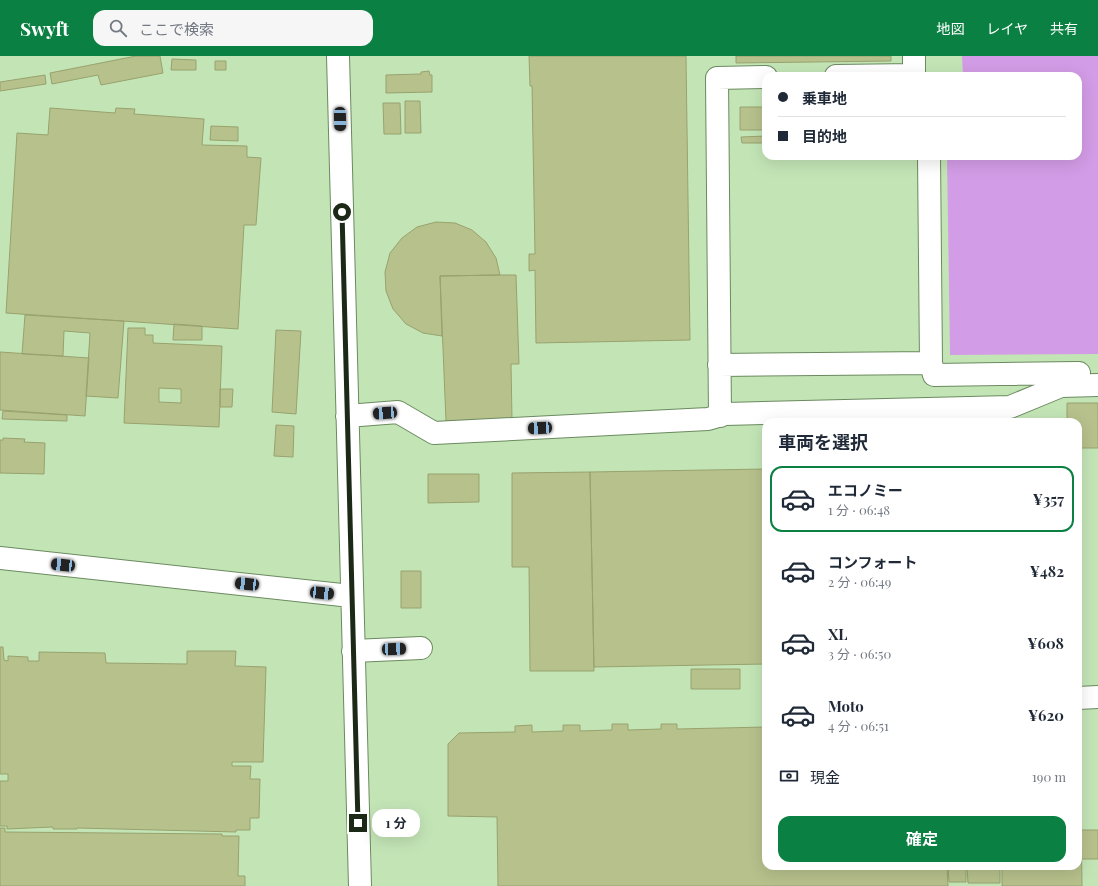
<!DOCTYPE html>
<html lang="ja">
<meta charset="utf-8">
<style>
:root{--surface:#fff;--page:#f6f6f7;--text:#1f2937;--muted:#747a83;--line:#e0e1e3;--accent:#0b8043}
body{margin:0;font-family:"Playfair Display","Noto Sans JP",serif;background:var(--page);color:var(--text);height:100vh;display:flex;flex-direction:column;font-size:15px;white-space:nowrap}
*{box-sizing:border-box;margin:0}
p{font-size:13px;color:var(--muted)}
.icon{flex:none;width:22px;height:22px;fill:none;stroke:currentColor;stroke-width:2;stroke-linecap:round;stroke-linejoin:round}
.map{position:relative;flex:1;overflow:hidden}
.panel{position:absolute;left:762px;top:362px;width:320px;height:452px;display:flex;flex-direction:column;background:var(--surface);border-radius:12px;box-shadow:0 4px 16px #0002}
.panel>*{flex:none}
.top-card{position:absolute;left:762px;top:16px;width:320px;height:88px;border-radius:12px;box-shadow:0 4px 16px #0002;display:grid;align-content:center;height:88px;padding:0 16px;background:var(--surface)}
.end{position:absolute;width:18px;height:18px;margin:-9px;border:5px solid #1c2917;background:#fff;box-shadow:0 0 0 2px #fff}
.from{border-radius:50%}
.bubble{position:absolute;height:28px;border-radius:12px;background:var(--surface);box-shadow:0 4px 16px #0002;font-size:13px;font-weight:700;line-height:28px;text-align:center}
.car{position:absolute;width:12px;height:24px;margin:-12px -6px;border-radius:5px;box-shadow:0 0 3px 1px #0007;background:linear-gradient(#222 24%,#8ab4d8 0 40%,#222 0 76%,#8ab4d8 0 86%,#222 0)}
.top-card b{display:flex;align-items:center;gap:14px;height:38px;font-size:15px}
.top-card b+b{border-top:1px solid var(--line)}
.top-card i{width:10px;height:10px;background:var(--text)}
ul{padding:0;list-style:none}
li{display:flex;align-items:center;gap:12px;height:66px;margin:0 8px 6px;padding:0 8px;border:2px solid transparent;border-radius:12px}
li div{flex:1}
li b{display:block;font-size:15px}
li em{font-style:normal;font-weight:700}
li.selected{border-color:var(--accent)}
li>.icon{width:36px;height:36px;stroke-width:1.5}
h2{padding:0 16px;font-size:18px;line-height:48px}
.pay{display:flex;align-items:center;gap:10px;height:44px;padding:0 16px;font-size:15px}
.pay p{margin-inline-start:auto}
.button{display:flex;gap:8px;margin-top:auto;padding:8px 16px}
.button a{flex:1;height:46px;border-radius:12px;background:var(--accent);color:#fff;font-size:16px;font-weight:700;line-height:46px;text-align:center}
header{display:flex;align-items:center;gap:24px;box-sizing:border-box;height:56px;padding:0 20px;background:var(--accent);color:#fff}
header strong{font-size:19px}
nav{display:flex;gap:22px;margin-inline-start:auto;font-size:14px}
.search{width:280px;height:36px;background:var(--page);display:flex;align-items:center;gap:10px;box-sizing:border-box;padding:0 14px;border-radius:12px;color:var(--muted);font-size:15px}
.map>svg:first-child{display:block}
.green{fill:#d39ce6}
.building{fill:#b7c18c;stroke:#98a26e;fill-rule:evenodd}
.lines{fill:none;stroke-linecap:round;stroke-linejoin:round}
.minor-casing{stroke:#6b8a5f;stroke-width:24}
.minor{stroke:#fff;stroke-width:22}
.route{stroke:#1c2917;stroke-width:5}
</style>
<header>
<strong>Swyft</strong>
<div class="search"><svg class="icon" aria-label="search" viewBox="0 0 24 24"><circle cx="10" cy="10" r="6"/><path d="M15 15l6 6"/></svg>ここで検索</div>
<nav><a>地図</a><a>レイヤ</a><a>共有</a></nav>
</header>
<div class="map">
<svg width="1098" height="830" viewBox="0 0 1098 830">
<rect width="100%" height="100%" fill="#c3e5b6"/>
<path class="green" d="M962,0H1098V298L950,299L947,100H1078V20H963Z"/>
<path class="building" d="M136,0H160L163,17L101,29L98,19L52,28L50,17Z
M529,0H686L690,284L536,287L535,214L529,215V198H535L532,30H530Z
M736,0H891V5L736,7Z
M172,3L196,4V14H171Z
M215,5H226V14H215Z
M429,15L430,19H432V36L386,37V19L421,18V16Z
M45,19L46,28L0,35V26Z
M932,19H949V20H932Z
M405,45H420L421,77H405Z
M383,47H400L401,78H384Z
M740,51H766V74H740Z
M50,52L115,57L116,52L135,53L134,58L204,63L202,89L247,90V101L261,102L256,169H244L238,273L6,257L17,77L48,79Z
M211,70L238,71V85L210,84Z
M766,80V87H742L741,81Z
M436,166L455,167L472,174L486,186L496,202L500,219L440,220L442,280L423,277L406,268L393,253L386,235L385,216L390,197L402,182L417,171Z
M500,219H516L519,308H511L512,363L446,365L440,220Z
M25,259L124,265L118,342L86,340L90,277L64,275L63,300L22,298Z
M174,268L202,270V284H173Z
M128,272H145V279H153V287L222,290L219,371L124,367ZM159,332L181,333V347L159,346Z
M276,274L301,275L296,358L272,356Z
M0,296L89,302L85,360L0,354Z
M220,333H233L232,351H220Z
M1067,347H1098V392H1078V366H1067Z
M3,355L67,359V365L2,363Z
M276,369L294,370L293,401L274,400Z
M3,382L25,383L24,386L45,387L44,418L0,417V384H3Z
M766,413V608L594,611L590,416Z
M590,416L594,615H530L529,511H512V417Z
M428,418H479V446L428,447Z
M401,515H421V552H401Z
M0,591H3L4,604L8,605V600L28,601V605H39V596L105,597L106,607L187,608V595H236L235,610L266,611L263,706H232V710H251L250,723H260L259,762H250V774H236V776L77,772V773H53V771L7,773V770H0V725H8V718H0Z
M691,613H740V633H691Z
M1078,667H1080L1082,830H1002V810H1078Z
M612,668H628V674L661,673V668H677V673L766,671V810H947L948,830H498L497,761L448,760V688L459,677L515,676V670L532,669V676L563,675V669H580V675L612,674Z
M0,772H5V776L222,778V780H239L238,820H245V830H0Z
M1081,774H1098V803H1081Z
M948,810H966V826H949Z
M967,810H1000V827H968Z"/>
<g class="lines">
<defs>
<path id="minor" d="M338,0L360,830
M836,20L914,19V0
M929,100L931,307L934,319L1079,317
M719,309L931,307
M347,360L398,356L434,377L708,363L725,358L1010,351L1061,330L1098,329
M720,360L717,22L766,21
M0,502L351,540
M353,595L421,592
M1078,642L1098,641"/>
</defs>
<use href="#minor" class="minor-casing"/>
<use href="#minor" class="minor"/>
</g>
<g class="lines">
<path class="route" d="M342,156L358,767"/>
</g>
</svg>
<i class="end from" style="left:342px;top:156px"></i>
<i class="end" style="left:358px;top:767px"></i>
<div class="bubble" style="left:372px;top:753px;width:48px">1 分</div>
<i class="car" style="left:340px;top:63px;rotate:179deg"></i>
<i class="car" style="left:385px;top:357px;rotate:266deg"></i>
<i class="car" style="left:540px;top:372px;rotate:267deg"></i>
<i class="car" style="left:63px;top:509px;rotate:276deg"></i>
<i class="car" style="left:247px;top:528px;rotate:276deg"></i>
<i class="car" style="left:322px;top:537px;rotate:96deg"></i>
<i class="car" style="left:394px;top:593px;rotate:88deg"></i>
<div class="top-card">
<b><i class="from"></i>乗車地</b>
<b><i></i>目的地</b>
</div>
<section class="panel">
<h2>車両を選択</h2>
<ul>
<li class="selected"><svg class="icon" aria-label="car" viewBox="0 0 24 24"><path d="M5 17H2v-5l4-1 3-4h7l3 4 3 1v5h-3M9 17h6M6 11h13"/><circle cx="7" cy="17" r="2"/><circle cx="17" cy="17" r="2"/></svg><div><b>エコノミー</b><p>1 分 · 06:48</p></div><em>¥357</em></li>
<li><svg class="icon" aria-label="car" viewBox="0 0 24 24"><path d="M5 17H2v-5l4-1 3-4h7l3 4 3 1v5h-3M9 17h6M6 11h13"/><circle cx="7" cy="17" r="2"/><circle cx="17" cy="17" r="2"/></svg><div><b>コンフォート</b><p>2 分 · 06:49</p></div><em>¥482</em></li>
<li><svg class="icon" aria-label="car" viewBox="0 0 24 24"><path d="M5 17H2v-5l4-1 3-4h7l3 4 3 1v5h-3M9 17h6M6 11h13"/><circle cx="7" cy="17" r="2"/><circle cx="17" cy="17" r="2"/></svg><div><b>XL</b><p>3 分 · 06:50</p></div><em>¥608</em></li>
<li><svg class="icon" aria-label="car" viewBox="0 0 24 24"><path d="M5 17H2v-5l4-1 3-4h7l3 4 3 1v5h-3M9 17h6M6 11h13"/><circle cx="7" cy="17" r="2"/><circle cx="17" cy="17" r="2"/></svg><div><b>Moto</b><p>4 分 · 06:51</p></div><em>¥620</em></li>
</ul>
<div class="pay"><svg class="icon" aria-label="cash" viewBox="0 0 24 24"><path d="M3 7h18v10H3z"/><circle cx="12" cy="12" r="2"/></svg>現金<p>190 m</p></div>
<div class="button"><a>確定</a></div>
</section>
</div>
